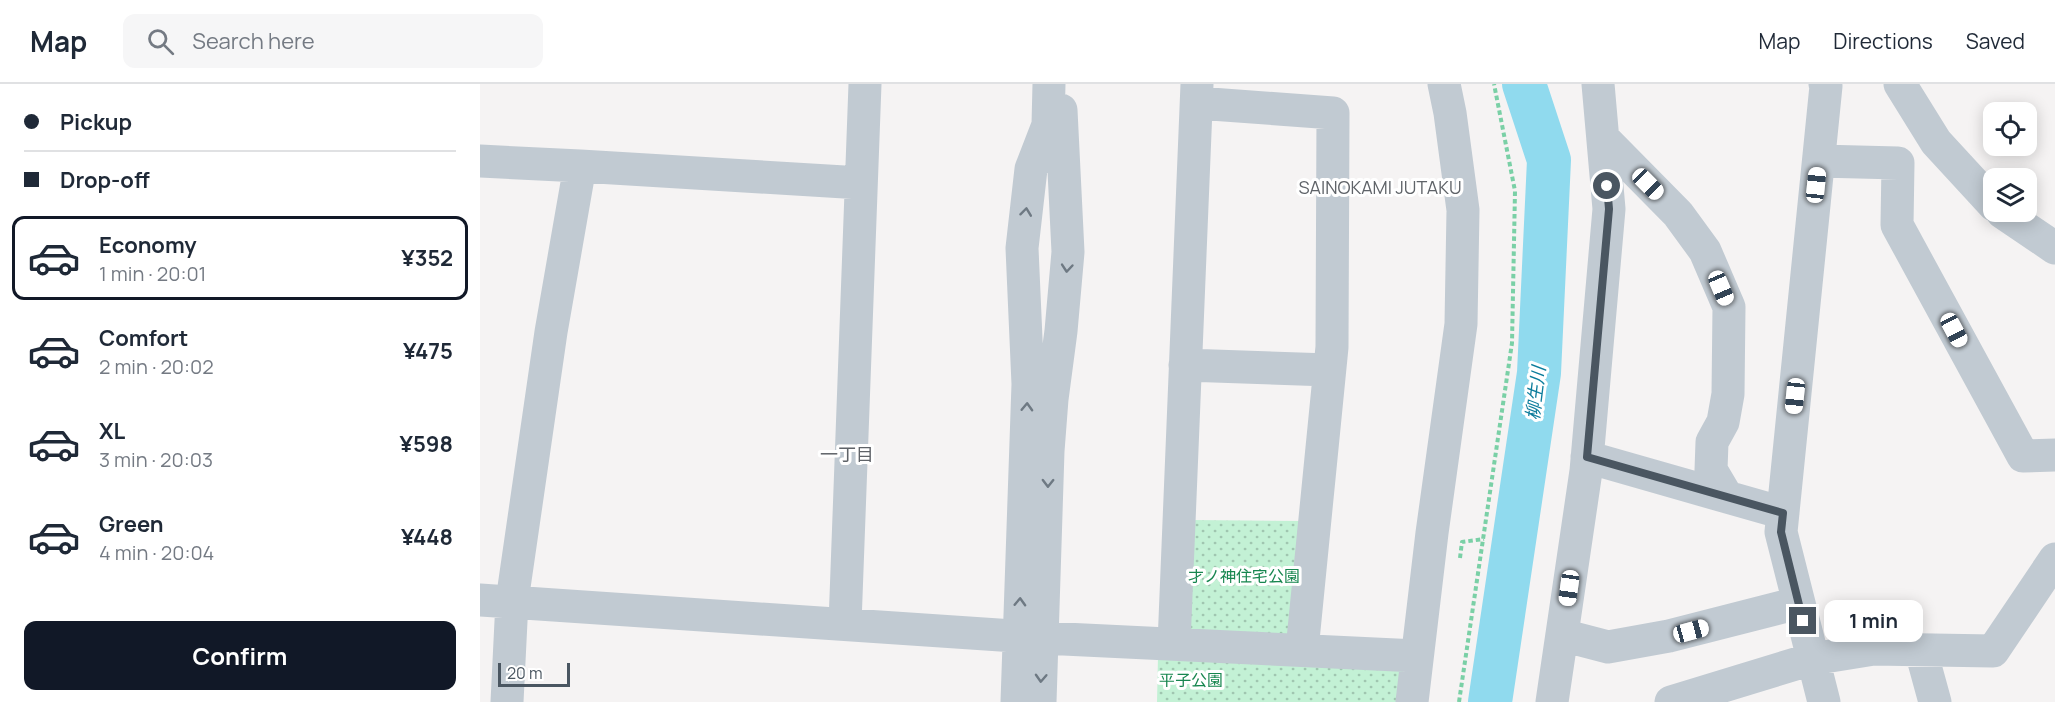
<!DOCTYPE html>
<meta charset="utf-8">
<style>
:root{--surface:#fff;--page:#f6f6f7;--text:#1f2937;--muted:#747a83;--line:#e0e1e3;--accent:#111827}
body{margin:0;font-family:Manrope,"Noto Sans JP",sans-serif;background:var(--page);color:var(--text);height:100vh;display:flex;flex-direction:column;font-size:22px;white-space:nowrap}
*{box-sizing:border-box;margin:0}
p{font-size:20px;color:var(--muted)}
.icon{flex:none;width:33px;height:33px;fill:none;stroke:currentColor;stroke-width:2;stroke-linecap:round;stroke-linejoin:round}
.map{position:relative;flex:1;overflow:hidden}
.panel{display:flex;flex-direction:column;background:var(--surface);width:480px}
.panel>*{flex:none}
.top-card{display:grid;align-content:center;height:132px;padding:0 24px;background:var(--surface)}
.controls{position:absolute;left:1503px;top:18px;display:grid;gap:12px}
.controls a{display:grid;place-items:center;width:54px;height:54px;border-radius:12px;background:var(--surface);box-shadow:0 3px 15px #0003;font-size:30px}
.scale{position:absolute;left:18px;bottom:15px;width:72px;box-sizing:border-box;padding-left:6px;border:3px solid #4a5661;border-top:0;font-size:16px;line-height:21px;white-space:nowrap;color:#4a5661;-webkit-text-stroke:4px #fff;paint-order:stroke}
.end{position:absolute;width:27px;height:27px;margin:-14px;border:8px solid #4a5661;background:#fff;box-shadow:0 0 0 3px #fff}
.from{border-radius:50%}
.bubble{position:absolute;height:42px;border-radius:12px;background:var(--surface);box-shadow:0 3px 15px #0003;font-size:20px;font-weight:700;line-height:42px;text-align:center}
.car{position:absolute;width:18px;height:36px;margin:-18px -9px;border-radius:8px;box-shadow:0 0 4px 2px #0007;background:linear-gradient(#fff 24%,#345 0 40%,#fff 0 76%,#345 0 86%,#fff 0)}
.top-card b{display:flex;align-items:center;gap:21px;height:57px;font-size:22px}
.top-card b+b{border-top:2px solid var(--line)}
.top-card i{width:15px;height:15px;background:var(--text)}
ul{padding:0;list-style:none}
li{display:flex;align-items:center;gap:18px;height:84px;margin:0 12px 9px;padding:0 12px;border:3px solid transparent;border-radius:12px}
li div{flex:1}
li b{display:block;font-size:22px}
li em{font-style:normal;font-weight:700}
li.active{border-color:var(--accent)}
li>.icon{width:54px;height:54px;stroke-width:1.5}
.action{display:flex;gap:12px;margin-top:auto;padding:12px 24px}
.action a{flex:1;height:69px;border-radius:12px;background:var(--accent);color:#fff;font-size:24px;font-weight:700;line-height:69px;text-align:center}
header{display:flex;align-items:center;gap:36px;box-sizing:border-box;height:84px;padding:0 30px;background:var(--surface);border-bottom:2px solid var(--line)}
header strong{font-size:28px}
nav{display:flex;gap:33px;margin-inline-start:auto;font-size:21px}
.search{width:420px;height:54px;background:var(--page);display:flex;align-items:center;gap:15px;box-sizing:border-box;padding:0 21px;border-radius:12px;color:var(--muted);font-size:22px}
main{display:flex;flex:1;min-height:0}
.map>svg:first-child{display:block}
.park{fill:url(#park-dots)}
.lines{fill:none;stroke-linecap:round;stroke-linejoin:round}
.river{stroke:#90daee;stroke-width:44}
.path{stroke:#7ad0a6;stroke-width:4;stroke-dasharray:4.5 3;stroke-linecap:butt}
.minor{stroke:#c1cad2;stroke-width:33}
.oneway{stroke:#6e7983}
.route{stroke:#4a5661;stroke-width:8}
.labels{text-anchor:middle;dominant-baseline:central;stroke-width:6;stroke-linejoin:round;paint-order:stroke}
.park-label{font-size:16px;fill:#17864f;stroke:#fff}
.neighbourhood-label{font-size:18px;fill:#5f6368;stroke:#fff}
.water-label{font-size:18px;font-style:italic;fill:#0c7c9b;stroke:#fff}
</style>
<header>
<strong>Map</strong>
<div class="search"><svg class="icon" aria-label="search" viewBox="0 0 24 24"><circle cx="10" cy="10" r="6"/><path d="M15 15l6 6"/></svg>Search here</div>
<nav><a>Map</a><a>Directions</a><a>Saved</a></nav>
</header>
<main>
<section class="panel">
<div class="top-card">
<b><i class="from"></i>Pickup</b>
<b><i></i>Drop-off</b>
</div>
<ul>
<li class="active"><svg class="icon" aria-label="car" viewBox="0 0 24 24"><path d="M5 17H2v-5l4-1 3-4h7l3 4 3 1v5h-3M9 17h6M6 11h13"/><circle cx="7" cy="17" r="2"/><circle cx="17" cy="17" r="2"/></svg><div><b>Economy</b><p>1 min · 20:01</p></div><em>¥352</em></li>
<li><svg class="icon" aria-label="car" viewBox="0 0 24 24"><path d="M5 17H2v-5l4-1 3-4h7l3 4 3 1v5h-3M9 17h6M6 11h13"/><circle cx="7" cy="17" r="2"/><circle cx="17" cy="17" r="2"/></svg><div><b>Comfort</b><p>2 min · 20:02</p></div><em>¥475</em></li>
<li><svg class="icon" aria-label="car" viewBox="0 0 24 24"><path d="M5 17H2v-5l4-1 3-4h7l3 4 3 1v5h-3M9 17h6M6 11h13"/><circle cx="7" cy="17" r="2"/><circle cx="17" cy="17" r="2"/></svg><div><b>XL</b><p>3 min · 20:03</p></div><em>¥598</em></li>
<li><svg class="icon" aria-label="car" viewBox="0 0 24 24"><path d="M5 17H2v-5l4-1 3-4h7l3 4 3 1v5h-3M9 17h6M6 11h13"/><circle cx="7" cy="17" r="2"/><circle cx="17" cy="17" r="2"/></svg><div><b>Green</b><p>4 min · 20:04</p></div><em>¥448</em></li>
</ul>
<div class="action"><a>Confirm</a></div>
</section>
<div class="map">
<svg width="1575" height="618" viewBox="0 0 1575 618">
<defs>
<pattern id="park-dots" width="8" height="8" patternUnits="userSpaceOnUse" patternTransform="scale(1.5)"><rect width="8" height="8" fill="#c3f1d5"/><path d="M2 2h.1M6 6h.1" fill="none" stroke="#a0c6b0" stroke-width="1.8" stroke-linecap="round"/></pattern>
</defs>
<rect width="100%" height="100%" fill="#f5f3f3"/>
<path class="park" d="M711,436L823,437L815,554L707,548Z
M678,572L923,586L921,618H677Z"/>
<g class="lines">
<path class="river" d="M1010,618L1059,289L1069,76L1044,0"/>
<path class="path" d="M980,474L982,458L1004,455
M979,618L1032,259L1035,107L1014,0"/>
<path class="minor" d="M1420,0L1456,58L1514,121
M717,19L853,29L852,263L822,566
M1124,55L1198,130L1225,167L1249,223L1248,310L1243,338L1232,358L1231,386L1247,413
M0,77L100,82L71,248L32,517L27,618
M1339,77L1418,79L1417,141L1543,372L1575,371
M100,82L381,99
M1522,128L1575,164
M705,281L849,286
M1107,373L1303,429
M0,516L563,554L937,572
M365,540L385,0
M1082,551L1128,563L1189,552L1318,519
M694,560L717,0
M1441,567L1455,618
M537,618L548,300L542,164L551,85L568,41L569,0
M560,618L568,367L572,315L581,247L588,168L581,26
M932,618L952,449L981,240L983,126L970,29L964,0
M1072,618L1106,387L1129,125L1118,0
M1191,618L1332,575L1394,565L1513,567L1575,475
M1344,618L1301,448L1346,2L1345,0"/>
</g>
<defs><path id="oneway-chevron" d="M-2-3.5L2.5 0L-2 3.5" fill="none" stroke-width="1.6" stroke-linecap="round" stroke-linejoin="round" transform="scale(1.5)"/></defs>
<g class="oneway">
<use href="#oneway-chevron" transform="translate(546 128) rotate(-83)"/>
<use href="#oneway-chevron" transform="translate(587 184) rotate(95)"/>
<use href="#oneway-chevron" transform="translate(547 323) rotate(-88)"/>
<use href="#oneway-chevron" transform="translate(568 399) rotate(91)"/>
<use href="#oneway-chevron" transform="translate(540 518) rotate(-88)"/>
<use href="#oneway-chevron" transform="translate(561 594) rotate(93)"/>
</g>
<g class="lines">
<path class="route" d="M1127,102L1129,125L1107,373L1303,429L1301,448L1323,537"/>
</g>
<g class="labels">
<g class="park-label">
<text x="764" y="492">才ノ神住宅公園</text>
<text x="711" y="596">平子公園</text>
</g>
<g class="neighbourhood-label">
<text x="900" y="103">SAINOKAMI JUTAKU</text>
<text x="367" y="370">一丁目</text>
</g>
<g class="water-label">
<text transform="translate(1055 309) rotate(-83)">柳生川</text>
</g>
</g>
</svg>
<div class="controls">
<a><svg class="icon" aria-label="locate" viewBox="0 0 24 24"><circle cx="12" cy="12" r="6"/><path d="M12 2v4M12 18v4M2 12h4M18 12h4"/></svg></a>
<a><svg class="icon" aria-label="layers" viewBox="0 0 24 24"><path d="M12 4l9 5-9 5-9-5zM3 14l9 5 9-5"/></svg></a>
</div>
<div class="scale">20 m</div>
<i class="end from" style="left:1127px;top:102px"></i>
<i class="end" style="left:1323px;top:537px"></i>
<div class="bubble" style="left:1344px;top:516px;width:99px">1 min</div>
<i class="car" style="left:1168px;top:100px;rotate:135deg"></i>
<i class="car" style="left:1336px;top:101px;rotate:6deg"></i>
<i class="car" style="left:1241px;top:204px;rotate:157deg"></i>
<i class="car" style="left:1474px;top:246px;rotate:152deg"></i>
<i class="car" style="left:1315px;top:312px;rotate:186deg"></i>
<i class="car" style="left:1089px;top:504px;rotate:188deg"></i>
<i class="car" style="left:1211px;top:547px;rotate:75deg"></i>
</div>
</main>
